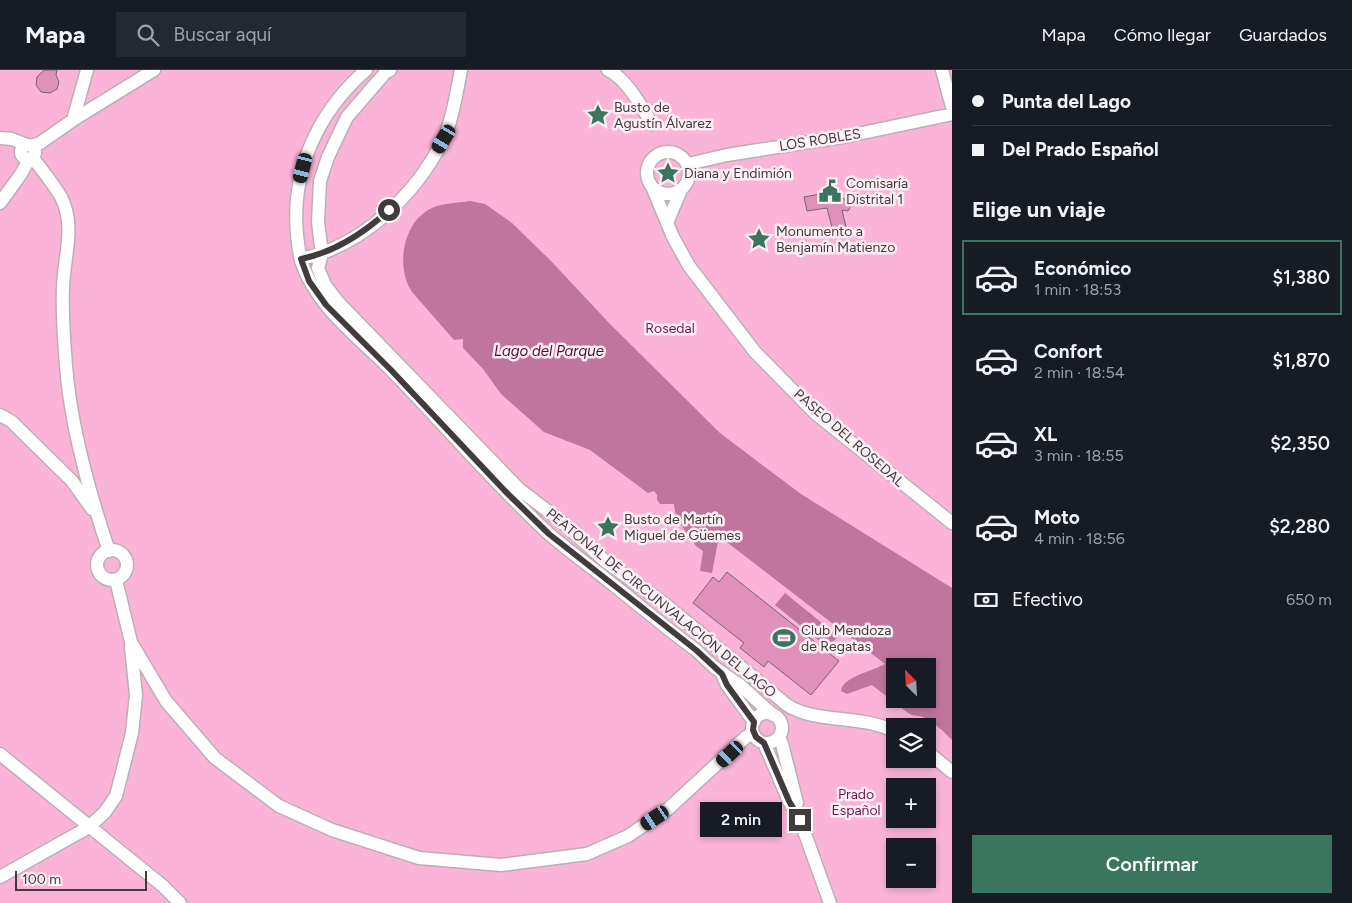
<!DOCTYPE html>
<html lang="es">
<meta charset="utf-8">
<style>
:root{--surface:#171b24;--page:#242831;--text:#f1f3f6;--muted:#9ea1a6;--line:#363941;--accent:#3a755f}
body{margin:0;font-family:Figtree,sans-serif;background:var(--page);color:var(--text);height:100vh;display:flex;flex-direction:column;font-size:19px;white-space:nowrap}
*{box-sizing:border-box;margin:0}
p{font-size:16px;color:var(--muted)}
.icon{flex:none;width:28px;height:28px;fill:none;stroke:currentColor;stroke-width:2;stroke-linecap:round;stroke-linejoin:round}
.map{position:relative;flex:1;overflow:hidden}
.details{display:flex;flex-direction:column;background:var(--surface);width:400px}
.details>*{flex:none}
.top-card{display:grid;align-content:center;height:110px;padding:0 20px;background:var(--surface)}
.needle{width:32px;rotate:336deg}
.buttons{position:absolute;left:886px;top:588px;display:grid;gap:10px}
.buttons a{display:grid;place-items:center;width:50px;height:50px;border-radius:0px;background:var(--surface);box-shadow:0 2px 8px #0003;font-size:25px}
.scale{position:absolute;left:15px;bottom:12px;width:132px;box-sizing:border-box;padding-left:5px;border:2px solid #413b3e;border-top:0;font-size:14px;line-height:18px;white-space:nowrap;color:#413b3e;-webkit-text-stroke:4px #feeff6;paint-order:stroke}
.end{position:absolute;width:22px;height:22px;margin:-11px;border:6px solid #413b3e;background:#fff;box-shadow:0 0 0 2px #fff}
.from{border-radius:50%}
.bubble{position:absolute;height:35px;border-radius:0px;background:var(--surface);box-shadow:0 2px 8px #0003;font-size:16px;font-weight:600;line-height:35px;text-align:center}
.car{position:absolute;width:15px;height:30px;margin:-15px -8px;border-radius:6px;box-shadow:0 0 4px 1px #0007;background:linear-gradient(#222 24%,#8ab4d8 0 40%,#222 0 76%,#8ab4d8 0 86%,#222 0)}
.top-card b{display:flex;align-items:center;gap:18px;height:48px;font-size:19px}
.top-card b+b{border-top:1px solid var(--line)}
.top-card i{width:12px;height:12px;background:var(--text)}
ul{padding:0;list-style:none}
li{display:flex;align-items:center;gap:15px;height:75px;margin:0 10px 8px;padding:0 10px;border:2px solid transparent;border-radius:0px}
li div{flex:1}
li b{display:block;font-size:19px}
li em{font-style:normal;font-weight:600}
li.selected{border-color:var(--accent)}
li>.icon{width:45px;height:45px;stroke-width:1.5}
h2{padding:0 20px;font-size:22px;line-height:60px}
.pay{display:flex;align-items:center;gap:12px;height:55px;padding:0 20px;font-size:19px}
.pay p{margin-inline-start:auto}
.action{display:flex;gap:10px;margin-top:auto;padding:10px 20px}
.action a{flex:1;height:58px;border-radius:0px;background:var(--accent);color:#fff;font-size:20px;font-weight:600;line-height:58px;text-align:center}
header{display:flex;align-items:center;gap:30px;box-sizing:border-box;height:70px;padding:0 25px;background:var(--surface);border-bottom:1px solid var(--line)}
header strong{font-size:24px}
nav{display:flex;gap:28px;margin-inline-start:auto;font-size:18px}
.search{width:350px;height:45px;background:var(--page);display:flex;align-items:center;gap:12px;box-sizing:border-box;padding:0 18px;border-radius:0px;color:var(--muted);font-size:19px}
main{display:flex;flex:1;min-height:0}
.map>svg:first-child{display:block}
.green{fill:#fbb4d8;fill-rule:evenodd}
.water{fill:#c0759d;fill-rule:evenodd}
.building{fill:#df91ba;stroke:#74676d}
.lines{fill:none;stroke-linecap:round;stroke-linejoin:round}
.minor-casing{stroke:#bcaeb5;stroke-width:15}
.minor{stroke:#fff;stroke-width:12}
.route{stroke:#413b3e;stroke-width:6}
.labels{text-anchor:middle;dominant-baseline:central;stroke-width:5;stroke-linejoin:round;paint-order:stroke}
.poi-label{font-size:14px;fill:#413b3e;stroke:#feeff6;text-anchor:start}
.street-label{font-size:14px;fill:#413b3e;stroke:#feeff6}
.park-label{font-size:14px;fill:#71154f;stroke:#feeff6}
.water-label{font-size:15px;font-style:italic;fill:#4f0a36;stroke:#feeff6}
</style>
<header>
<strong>Mapa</strong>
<div class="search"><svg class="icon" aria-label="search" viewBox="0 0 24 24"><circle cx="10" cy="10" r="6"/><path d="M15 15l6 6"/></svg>Buscar aquí</div>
<nav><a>Mapa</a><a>Cómo llegar</a><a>Guardados</a></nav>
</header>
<main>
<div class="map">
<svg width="952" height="833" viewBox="0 0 952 833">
<rect width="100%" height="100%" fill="#f0e1e8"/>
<path class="green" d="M0,0H952V833H0ZM895,596H928V629H895ZM895,656H928V689H895ZM895,716H928V749H895ZM895,776H928V809H895Z"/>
<path class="water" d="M470,131L485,134L512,153L551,191L610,254L720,363L801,424L952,518V670C944,662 934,652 923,647C917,645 914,647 908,643L872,615L847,624L841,621C842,607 873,601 885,594L719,466L712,503L700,501L703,481L696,476L676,448L674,434H660L657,430V425L654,421L648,423L590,380L544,362L501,324L483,299L463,278V269L454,270L412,222C395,197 403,151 432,138C443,133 458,133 470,131ZM895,596H928V629H895Z
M785,523L838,566L828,578L775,535Z"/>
<path class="building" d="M44,0H57L56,5L59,12L57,19L50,23L41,22L36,15L37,7Z
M831,122L850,132L851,136L848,141L842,140L847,161L834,165L827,138L807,141L804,127Z
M727,502L839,591L811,625L768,591L764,597L740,578L744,573L693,533L713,507L719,512Z"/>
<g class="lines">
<defs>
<path id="minor" d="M366,0C318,42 291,100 297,165C298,173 299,183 301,191C316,237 359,267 392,301C444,354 492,411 547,462C567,480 590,496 611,513C639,535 667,559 696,580L714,597L741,616L773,645
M390,0L385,3L347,47L328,87L320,111L318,152L322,184L318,198L325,215L338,232L519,419L562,452L605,491L665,534L787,635C816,654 862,644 895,662
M608,0C626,8 642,37 652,54
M942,0L952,37
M73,50L87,0
M0,68L12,69L27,75
M21 82a7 7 0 1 1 14 0a7 7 0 1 1-14 0Z
M31,76L40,73L73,50L154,0
M647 103a21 21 0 1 1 42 0a21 21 0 1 1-42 0Z
M32,87C42,100 53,113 61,127C76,156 64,186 63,217C62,243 64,271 66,296C71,359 89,422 109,481
M688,94L727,85L848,66L952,44
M653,119L673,167L689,196L755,282L816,344L952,453
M0,133L21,104L29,89
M667,153L681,120
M301,189C362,176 415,126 443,70C452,53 457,20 461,0
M0,345L11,351L72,411L92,439
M97 495a15 15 0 1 1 30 0a15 15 0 1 1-30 0Z
M116,510L131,572L166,631L215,688L279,736L332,760L419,788L501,795L587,784L628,766L668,739L746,667L753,663
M722,604L727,615L754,652
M752 658a15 15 0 1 1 30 0a15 15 0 1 1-30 0Z
M779,667L782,674L797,733
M764,673L789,731L800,750L830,833
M928,682L952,702
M0,684L163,816L180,833
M0,807L89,757L105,742L116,726L132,663L136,625L131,577"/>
</defs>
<use href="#minor" class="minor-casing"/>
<use href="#minor" class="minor"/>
</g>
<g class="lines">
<path class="route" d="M389,140C363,164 335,182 301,189L309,211L326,235L391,300L505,421L549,464L696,580L722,604L727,615L754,652L753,660L756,667L764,673L789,731L800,750"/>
</g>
<defs>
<symbol id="sight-bare" viewBox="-9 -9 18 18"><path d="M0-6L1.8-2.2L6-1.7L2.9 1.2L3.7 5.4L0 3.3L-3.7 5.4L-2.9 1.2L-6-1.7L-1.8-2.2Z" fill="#3a755f" stroke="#feeff6" stroke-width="2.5" paint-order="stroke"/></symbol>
<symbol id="civic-bare" viewBox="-9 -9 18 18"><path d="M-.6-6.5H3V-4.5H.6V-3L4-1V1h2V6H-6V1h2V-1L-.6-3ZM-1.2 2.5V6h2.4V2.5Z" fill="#3a755f" stroke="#feeff6" stroke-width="2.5" paint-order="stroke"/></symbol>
<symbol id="stadium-bare" viewBox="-9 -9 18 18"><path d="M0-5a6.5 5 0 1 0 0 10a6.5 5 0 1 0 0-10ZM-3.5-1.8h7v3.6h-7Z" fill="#3a755f" stroke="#feeff6" stroke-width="2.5" paint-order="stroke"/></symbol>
</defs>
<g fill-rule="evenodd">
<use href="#sight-bare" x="582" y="29" width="32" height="32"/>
<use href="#sight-bare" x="652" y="87" width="32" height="32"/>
<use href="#civic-bare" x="814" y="105" width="32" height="32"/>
<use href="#sight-bare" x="743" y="153" width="32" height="32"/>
<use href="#sight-bare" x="592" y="441" width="32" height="32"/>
<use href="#stadium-bare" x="768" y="552" width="32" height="32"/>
</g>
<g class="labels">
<g class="poi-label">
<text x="614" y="37">Busto de<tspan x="614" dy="16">Agustín Álvarez</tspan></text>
<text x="684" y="103">Diana y Endimión</text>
<text x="846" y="113">Comisaría<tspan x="846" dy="16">Distrital 1</tspan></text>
<text x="776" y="161">Monumento a<tspan x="776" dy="16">Benjamín Matienzo</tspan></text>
<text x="624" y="449">Busto de Martín<tspan x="624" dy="16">Miguel de Güemes</tspan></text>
<text x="801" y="560">Club Mendoza<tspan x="801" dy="16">de Regatas</tspan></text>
</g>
<g class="street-label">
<text transform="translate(820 70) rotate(-9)">LOS ROBLES</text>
<text transform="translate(849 368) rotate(41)">PASEO DEL ROSEDAL</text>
<text transform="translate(661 533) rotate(39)">PEATONAL DE CIRCUNVALACIÓN DEL LAGO</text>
</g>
<g class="park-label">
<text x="670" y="258">Rosedal</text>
<text x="856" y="724">Prado<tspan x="856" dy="16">Español</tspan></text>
</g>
<g class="water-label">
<text x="549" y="281">Lago del Parque</text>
</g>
</g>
</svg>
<div class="buttons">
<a><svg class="needle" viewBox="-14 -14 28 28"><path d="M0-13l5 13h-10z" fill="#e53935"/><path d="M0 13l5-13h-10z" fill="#9ea1a6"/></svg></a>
<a><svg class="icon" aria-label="layers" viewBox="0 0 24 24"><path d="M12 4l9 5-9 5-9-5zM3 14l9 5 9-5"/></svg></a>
<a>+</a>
<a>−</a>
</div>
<div class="scale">100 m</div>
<i class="end from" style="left:389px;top:140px"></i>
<i class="end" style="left:800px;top:750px"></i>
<div class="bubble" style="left:700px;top:732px;width:82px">2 min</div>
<i class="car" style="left:444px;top:69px;rotate:211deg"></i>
<i class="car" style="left:303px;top:98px;rotate:194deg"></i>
<i class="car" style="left:730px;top:684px;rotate:227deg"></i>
<i class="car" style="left:655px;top:748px;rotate:236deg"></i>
</div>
<section class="details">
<div class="top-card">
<b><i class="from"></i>Punta del Lago</b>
<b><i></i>Del Prado Español</b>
</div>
<h2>Elige un viaje</h2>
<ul>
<li class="selected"><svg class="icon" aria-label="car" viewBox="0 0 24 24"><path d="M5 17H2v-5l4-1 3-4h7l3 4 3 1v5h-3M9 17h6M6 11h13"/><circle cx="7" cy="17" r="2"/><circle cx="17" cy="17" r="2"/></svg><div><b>Económico</b><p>1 min · 18:53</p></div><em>$1,380</em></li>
<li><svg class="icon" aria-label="car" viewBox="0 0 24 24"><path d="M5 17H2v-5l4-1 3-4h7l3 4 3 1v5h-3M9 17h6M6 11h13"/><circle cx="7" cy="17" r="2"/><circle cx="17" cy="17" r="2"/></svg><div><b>Confort</b><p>2 min · 18:54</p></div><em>$1,870</em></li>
<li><svg class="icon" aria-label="car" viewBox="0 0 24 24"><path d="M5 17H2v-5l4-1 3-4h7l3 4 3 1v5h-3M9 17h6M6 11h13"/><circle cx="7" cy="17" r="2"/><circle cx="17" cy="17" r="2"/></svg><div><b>XL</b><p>3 min · 18:55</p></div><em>$2,350</em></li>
<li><svg class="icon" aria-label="car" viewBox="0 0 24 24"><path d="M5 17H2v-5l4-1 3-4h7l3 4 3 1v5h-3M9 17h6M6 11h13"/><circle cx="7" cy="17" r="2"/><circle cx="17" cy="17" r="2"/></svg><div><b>Moto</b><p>4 min · 18:56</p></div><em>$2,280</em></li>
</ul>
<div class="pay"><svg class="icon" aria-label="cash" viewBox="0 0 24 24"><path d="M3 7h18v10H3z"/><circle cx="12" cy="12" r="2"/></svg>Efectivo<p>650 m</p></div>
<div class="action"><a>Confirmar</a></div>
</section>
</main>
